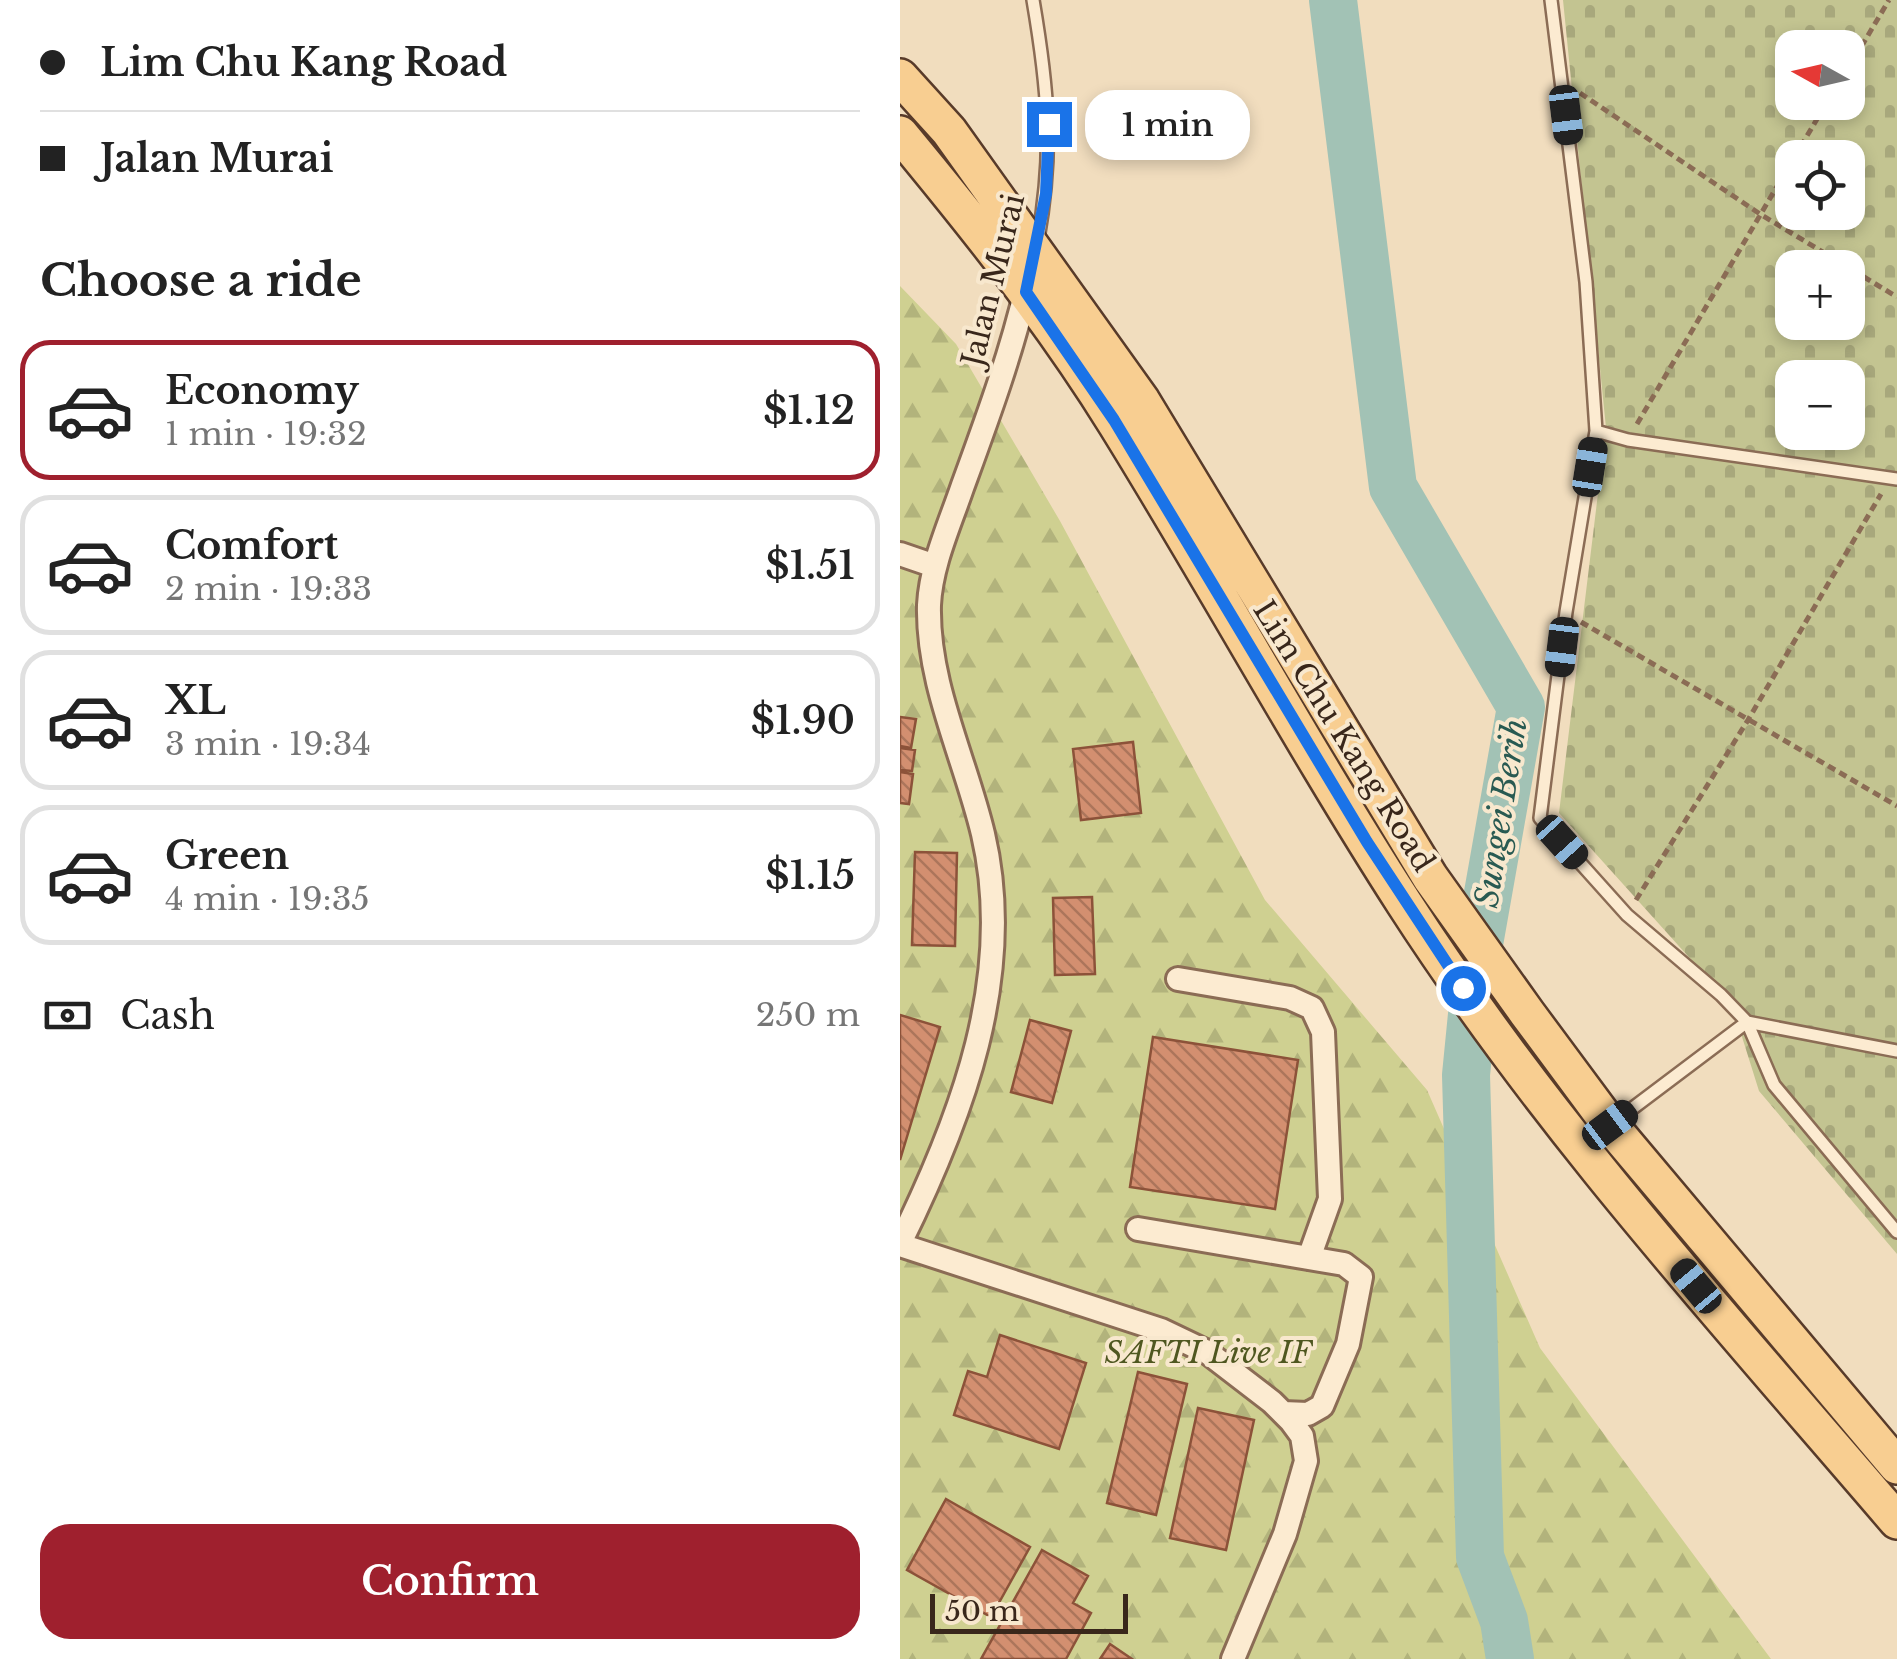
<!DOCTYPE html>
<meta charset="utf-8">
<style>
:root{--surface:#fff;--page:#f6f6f6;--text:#222;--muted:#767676;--line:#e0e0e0;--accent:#9f202e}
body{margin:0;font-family:"Libre Baskerville",serif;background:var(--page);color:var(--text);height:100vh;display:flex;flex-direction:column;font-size:38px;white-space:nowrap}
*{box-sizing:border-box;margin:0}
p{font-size:32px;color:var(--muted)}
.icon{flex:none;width:55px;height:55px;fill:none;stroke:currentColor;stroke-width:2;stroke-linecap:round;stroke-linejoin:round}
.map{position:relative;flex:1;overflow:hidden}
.sheet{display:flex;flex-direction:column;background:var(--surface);width:900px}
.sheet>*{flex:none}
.guide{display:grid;align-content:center;height:220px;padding:0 40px;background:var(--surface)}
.needle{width:65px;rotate:278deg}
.controls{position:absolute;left:875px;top:30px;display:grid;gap:20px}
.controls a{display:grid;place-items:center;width:90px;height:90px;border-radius:20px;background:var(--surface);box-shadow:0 5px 15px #0003;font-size:50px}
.scale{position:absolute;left:30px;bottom:25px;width:198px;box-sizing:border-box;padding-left:10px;border:5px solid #39271b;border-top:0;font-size:28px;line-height:35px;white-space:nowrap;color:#39271b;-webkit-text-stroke:8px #f8e8ce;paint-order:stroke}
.end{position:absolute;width:45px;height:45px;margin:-22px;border:12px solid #1a73e8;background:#fff;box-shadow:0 0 0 5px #fff}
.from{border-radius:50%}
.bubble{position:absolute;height:70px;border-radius:30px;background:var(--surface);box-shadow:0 5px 15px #0003;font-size:32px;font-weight:600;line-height:70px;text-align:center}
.car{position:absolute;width:30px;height:60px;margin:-30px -15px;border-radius:12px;box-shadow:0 0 8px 2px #0007;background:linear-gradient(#222 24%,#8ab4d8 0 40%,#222 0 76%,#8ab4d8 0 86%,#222 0)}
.guide b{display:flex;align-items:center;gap:35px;height:95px;font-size:38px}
.guide b+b{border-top:2px solid var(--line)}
.guide i{width:25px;height:25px;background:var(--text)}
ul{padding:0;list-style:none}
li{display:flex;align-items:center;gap:30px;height:140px;margin:0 20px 15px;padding:0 20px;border:5px solid var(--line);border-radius:30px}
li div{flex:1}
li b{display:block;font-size:38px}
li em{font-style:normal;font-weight:600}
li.active{border-color:var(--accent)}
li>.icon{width:90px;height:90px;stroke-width:1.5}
h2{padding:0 40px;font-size:45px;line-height:120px}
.pay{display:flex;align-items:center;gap:25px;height:110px;padding:0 40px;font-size:38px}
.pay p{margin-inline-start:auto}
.button{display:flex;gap:20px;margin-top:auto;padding:20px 40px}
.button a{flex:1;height:115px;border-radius:30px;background:var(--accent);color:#fff;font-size:40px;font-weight:600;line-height:115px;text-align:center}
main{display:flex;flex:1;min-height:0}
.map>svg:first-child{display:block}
.forest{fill:url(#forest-firs)}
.cemetery{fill:url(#cemetery-stones);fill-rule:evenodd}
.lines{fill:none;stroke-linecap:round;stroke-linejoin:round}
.river{stroke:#a2c2b5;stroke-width:48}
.building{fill:url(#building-back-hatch);stroke:#8c5239;stroke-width:2.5}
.lane-casing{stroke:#8b6c55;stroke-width:16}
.street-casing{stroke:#8b6c55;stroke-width:28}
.primary-casing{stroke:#583b2a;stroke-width:40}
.path{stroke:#8b6c55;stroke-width:5;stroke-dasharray:8 5;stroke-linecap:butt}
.lane{stroke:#fcebd1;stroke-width:11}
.street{stroke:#fcebd1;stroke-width:22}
.primary{stroke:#f8ce91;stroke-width:35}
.route{stroke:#1a73e8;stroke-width:12}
.labels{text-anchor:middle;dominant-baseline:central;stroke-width:8;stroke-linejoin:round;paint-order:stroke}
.street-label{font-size:30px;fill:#39271b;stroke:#f8e8ce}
.park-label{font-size:30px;font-style:italic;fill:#4f5720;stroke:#f8e8ce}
.water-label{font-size:32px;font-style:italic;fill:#295a52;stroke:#f8e8ce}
</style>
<main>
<section class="sheet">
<div class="guide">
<b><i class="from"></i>Lim Chu Kang Road</b>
<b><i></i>Jalan Murai</b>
</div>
<h2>Choose a ride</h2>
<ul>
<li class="active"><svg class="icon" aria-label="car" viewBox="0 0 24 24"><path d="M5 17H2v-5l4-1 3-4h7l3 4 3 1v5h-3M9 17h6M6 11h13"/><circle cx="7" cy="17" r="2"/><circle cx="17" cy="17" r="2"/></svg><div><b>Economy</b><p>1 min · 19:32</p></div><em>$1.12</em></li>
<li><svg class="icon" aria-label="car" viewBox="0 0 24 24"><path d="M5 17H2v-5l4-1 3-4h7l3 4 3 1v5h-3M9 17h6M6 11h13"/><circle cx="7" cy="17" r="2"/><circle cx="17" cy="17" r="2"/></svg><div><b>Comfort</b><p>2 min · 19:33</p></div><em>$1.51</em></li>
<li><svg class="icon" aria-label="car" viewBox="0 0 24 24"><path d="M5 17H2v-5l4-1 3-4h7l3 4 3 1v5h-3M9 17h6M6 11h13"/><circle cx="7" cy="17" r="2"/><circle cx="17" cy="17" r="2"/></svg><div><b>XL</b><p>3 min · 19:34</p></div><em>$1.90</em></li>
<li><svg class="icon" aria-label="car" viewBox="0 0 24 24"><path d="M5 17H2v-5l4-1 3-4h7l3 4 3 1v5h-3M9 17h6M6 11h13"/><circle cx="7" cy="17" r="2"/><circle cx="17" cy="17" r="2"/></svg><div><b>Green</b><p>4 min · 19:35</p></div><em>$1.15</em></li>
</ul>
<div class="pay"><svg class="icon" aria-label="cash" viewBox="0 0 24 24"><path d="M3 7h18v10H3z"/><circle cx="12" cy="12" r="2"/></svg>Cash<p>250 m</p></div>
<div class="button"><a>Confirm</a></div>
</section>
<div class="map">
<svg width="997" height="1659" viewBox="0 0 997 1659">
<defs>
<pattern id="forest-firs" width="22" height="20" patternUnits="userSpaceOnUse" patternTransform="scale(2.5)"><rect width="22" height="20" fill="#cfd091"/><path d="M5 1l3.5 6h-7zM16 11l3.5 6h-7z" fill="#b2b37c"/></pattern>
<pattern id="cemetery-stones" width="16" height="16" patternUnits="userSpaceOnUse" patternTransform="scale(2.5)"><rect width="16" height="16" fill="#c3c491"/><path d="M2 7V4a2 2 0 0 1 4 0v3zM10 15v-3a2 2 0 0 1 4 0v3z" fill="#a8a87c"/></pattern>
<pattern id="building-back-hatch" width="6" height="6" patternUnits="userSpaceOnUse" patternTransform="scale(2.5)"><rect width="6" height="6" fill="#d38f70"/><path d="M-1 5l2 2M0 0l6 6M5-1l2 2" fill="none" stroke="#ac755b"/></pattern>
</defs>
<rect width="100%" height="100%" fill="#f1ddbe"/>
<path class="forest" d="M0,286L56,344L160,521L365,900L527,1090L640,1348L871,1659H0Z"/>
<path class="cemetery" d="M663,0H997V1254L859,1091L832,1005L659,813L706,428ZM892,48H948V102H892ZM892,158H948V212H892ZM892,268H948V322H892ZM892,378H948V432H892Z"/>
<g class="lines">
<path class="river" d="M433,0L493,487L621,707L579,944L566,1075L580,1557L604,1621L610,1659"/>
</g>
<path class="building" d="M0,717L16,719L11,748L0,746Z
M233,742L241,813L181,820L173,749Z
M0,748L15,750L12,771L0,770Z
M0,772L13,774L9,804L0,803Z
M15,852L57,853L55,946L12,945Z
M192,897L195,974L155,975L153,898Z
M0,1015L40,1027L0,1160Z
M130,1020L171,1031L152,1103L111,1092Z
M253,1037L398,1060L375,1209L230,1187Z
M100,1335L186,1363L159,1449L54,1415L68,1371L87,1377Z
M238,1372L287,1384L256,1515L207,1503Z
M298,1408L354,1420L326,1550L270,1538Z
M46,1499L130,1547L91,1617L7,1570Z
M142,1550L188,1576L173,1603L191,1613L166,1659H81Z
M210,1644L232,1659H200Z"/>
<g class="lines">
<defs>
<path id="lane" d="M133,0C148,88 154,150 138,239
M651,0L686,282L696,431L666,612L640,818L727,915L821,995L847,1022L874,1085L997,1232
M696,431L728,440L997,479
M713,1123L847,1022L997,1051"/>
<path id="street" d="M0,554L35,566
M278,979L390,998L412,1008L423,1032L430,1199L409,1258
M238,1229L444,1264L461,1277L448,1344L422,1406L408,1414L383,1413
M0,1243C62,1117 116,975 83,834C65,758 27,684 29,605C31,565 49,526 62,488C86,422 111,355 127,286
M0,1245L261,1330L307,1352L372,1402L391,1421L402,1436L406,1461L385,1534L333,1659"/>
<path id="primary" d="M0,77L49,131L242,401L530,877L627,1013L710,1125L997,1466
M0,134C77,227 152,321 216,424C314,582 403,746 504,903C647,1125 826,1321 997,1521"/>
</defs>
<use href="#lane" class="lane-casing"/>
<use href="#street" class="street-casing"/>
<use href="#primary" class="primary-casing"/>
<path class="path" d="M948,69L989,0
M680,93L860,214L997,297
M894,158L927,102
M737,424L892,161
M681,622L997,806
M736,900L848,720L981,494"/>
<use href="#lane" class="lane"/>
<use href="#street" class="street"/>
<use href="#primary" class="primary"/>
</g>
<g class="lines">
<path class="route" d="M149,124L146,194L126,292L214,420L467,842L563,988"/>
</g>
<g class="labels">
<g class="street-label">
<text transform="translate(93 280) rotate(-76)">Jalan Murai</text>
<text transform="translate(444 736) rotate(58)">Lim Chu Kang Road</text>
</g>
<g class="park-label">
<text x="308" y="1352">SAFTI Live IF</text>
</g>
<g class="water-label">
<text transform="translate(601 813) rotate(-81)">Sungei Berih</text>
</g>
</g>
</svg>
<div class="controls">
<a><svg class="needle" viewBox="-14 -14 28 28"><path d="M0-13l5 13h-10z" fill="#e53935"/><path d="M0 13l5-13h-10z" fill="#767676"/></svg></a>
<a><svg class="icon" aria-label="locate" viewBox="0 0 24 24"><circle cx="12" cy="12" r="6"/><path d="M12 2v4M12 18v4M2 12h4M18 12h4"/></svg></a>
<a>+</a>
<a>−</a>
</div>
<div class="scale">50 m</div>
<i class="end from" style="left:563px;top:988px"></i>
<i class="end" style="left:149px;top:124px"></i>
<div class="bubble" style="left:185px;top:90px;width:165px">1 min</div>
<i class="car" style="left:666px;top:115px;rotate:173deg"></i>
<i class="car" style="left:690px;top:467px;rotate:9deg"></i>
<i class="car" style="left:662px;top:647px;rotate:187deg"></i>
<i class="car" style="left:662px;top:842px;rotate:138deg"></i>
<i class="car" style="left:710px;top:1125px;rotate:53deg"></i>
<i class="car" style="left:796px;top:1286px;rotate:320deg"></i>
</div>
</main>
